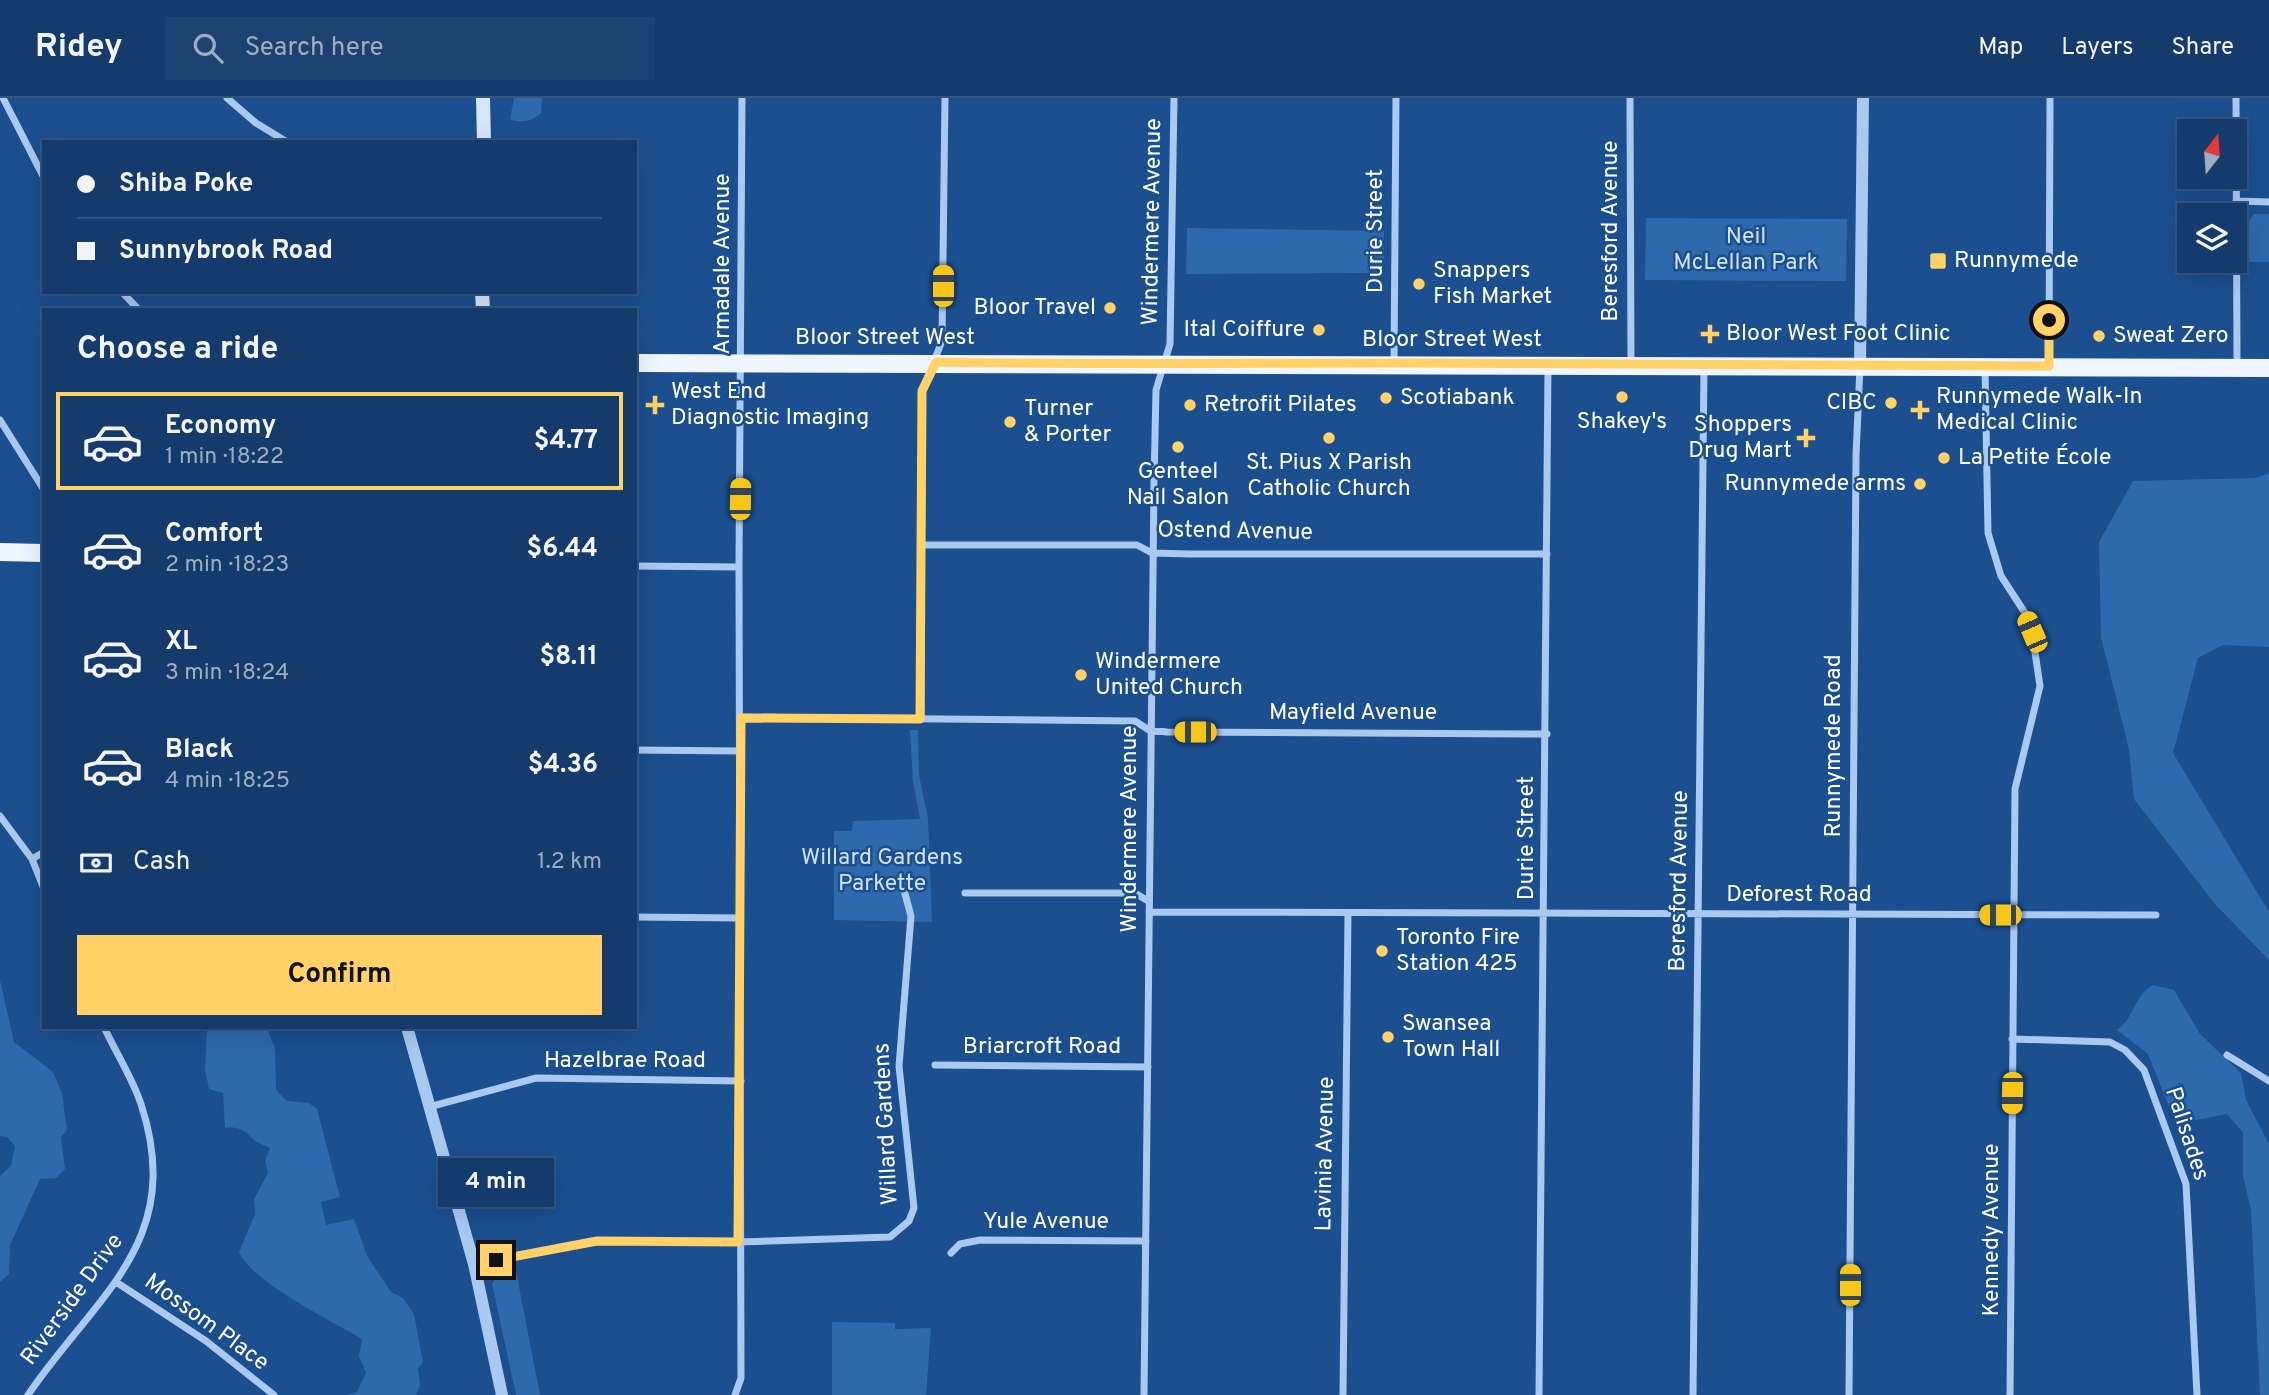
<!DOCTYPE html>
<meta charset="utf-8">
<style>
:root{--surface:#143b6b;--page:#1d4271;--text:#f1f3f6;--muted:#9dadc1;--line:#33557e;--accent:#ffd166}
body{margin:0;font-family:Overpass,sans-serif;background:var(--page);color:var(--text);height:100vh;display:flex;flex-direction:column;font-size:26px;white-space:nowrap}
*{box-sizing:border-box;margin:0}
p{font-size:23px;color:var(--muted)}
.icon{flex:none;width:38px;height:38px;fill:none;stroke:currentColor;stroke-width:2;stroke-linecap:round;stroke-linejoin:round}
.map{position:relative;flex:1;overflow:hidden}
.drawer{position:absolute;left:42px;top:210px;width:595px;height:721px;display:flex;flex-direction:column;background:var(--surface);border-radius:0px;box-shadow:0 7px 28px #0002,0 0 0 2px var(--line)}
.drawer>*{flex:none}
.banner{position:absolute;left:42px;top:42px;width:595px;height:154px;border-radius:0px;box-shadow:0 7px 28px #0002,0 0 0 2px var(--line);display:grid;align-content:center;height:154px;padding:0 35px;background:var(--surface)}
.needle{width:46px;rotate:17deg}
.tools{position:absolute;left:2177px;top:21px;display:grid;gap:14px}
.tools a{display:grid;place-items:center;width:70px;height:70px;border-radius:0px;background:var(--surface);box-shadow:0 7px 28px #0002,0 0 0 2px var(--line);font-size:35px}
.end{position:absolute;width:32px;height:32px;margin:-16px;border:9px solid #ffd166;background:#111;box-shadow:0 0 0 4px #111}
.from{border-radius:50%}
.bubble{position:absolute;height:49px;border-radius:0px;background:var(--surface);box-shadow:0 7px 28px #0002,0 0 0 2px var(--line);font-size:23px;font-weight:700;line-height:49px;text-align:center}
.car{position:absolute;width:21px;height:42px;margin:-21px -10px;border-radius:9px;box-shadow:0 0 5px 2px #0007;background:linear-gradient(#f5c518 24%,#345 0 40%,#f5c518 0 76%,#345 0 86%,#f5c518 0)}
.banner b{display:flex;align-items:center;gap:24px;height:66px;font-size:26px}
.banner b+b{border-top:2px solid var(--line)}
.banner i{width:18px;height:18px;background:var(--text)}
ul{padding:0;list-style:none}
li{display:flex;align-items:center;gap:21px;height:98px;margin:0 14px 10px;padding:0 21px;border:4px solid transparent;border-radius:0px}
li div{flex:1}
li b{display:block;font-size:26px}
li em{font-style:normal;font-weight:700}
li.active{border-color:var(--accent)}
li>.icon{width:63px;height:63px;stroke-width:1.5}
h2{padding:0 35px;font-size:32px;line-height:84px}
.pay{display:flex;align-items:center;gap:18px;height:77px;padding:0 35px;font-size:26px}
.pay p{margin-inline-start:auto}
.action{display:flex;gap:14px;margin-top:auto;padding:14px 35px}
.action a{flex:1;height:80px;border-radius:0px;background:var(--accent);color:#111;font-size:28px;font-weight:700;line-height:80px;text-align:center}
header{display:flex;align-items:center;gap:42px;box-sizing:border-box;height:98px;padding:0 35px;background:var(--surface);border-bottom:2px solid var(--line)}
header strong{font-size:33px}
nav{display:flex;gap:38px;margin-inline-start:auto;font-size:24px}
.search{width:490px;height:63px;background:var(--page);display:flex;align-items:center;gap:18px;box-sizing:border-box;padding:0 24px;border-radius:0px;color:var(--muted);font-size:26px}
.map>svg:first-child{display:block}
.green{fill:#2e69ad}
.lines{fill:none;stroke-linecap:round;stroke-linejoin:round}
.minor{stroke:#a9c9ee;stroke-width:7}
.tertiary{stroke:#a9c9ee;stroke-width:12}
.secondary{stroke:#d6e6fa;stroke-width:14}
.primary{stroke:#f0f6ff;stroke-width:18}
.route{stroke:#ffd166;stroke-width:9}
.poi-dot{fill:#ffd166;stroke:#1b4f8f;stroke-width:2.5}
.labels{text-anchor:middle;dominant-baseline:central;stroke-width:5;stroke-linejoin:round;paint-order:stroke}
.street-label{font-size:23px;fill:#fff;stroke:#1b4f8f}
.park-label{font-size:23px;fill:#cfe3fa;stroke:#1b4f8f}
.poi-label{font-size:23px;fill:#fff;stroke:#1b4f8f;text-anchor:start}
</style>
<header>
<strong>Ridey</strong>
<div class="search"><svg class="icon" aria-label="search" viewBox="0 0 24 24"><circle cx="10" cy="10" r="6"/><path d="M15 15l6 6"/></svg>Search here</div>
<nav><a>Map</a><a>Layers</a><a>Share</a></nav>
</header>
<div class="map">
<svg width="2269" height="1297" viewBox="0 0 2269 1297">
<rect width="100%" height="100%" fill="#1b4f8f"/>
<path class="green" d="M514,0H542L541,15C534,23 519,26 510,21Z
M2254,116H2269V164H2247L2248,124Z
M1646,120L1847,121L1846,183L1645,182Z
M1187,130L1384,133V175L1186,176Z
M2269,375V549L2223,547L2198,560L2173,655L2269,814V862L2214,805L2134,701L2129,652L2101,540L2099,444L2133,383L2256,380Z
M910,632H918L919,677L928,721L932,824L834,822V733H852L853,723L920,721L913,684Z
M0,882L14,944L53,974L62,996L67,1032L61,1039L65,1071L56,1080L40,1081L10,1147L9,1176L0,1184V1078L11,1068L15,1048L7,1039L0,1038Z
M2153,887L2174,892L2200,936L2241,975L2246,1002L2269,1046V1297H2260L2251,1112L2243,1078V1035L2227,1016L2176,1026L2148,956L2117,932C2137,916 2132,900 2153,887Z
M210,929H267L275,951L276,992L287,1003L309,1005L317,1011L340,1099L321,1104L326,1127L354,1121L367,1158L391,1194L403,1200L414,1216L423,1264L418,1270L420,1287L416,1297H348L357,1294L366,1275L359,1258L362,1241C332,1223 252,1184 239,1154L255,1116L254,1101L268,1075L265,1063L270,1050C265,1047 257,1045 253,1041C245,1033 239,1028 225,1030L223,995L209,991L205,972L207,932Z
M516,1173L540,1297H516L492,1186L497,1178Z
M832,1224L895,1225V1231L931,1230L926,1297H832Z"/>
<g class="lines">
<path class="minor" d="M3,0L44,80
M227,0L256,25L287,44
M1630,0L1631,266
M2236,0L2237,269
M2236,103L2269,104
M122,194L139,212
M1394,265L1396,0
M2049,268L2050,0
M1985,269L1988,435L2001,478L2025,515L2032,534L2040,588L2015,691L2010,1297
M0,322L44,392
M922,447H1137L1152,455L1189,456H1547
M635,468L739,469
M741,619L1135,623L1149,632L1167,634L1547,636
M921,621L922,293L942,243L945,0
M635,652L740,653
M0,718L32,761L44,791
M32,761L44,754
M965,795H1135L1148,803
M1149,814L2156,817
M635,819L740,820
M2012,941L2110,944L2125,952L2144,972L2186,1086L2197,1297
M2227,957L2269,983
M935,967L1148,969
M429,1009L536,980L741,983
M951,1155L960,1146L980,1142L1146,1143
M474,1166L597,1143L739,1144L890,1139L909,1123L914,1110L899,968L911,818L904,792
M116,1184L206,1243L274,1297
M28,1297C96,1197 186,1144 141,1006C132,979 116,955 104,929
M735,1297L741,1280L739,469L742,0
M1144,1297L1154,384L1156,292L1170,246L1174,0
M1343,1297L1348,815
M1539,1297L1548,269
M1693,1297L1704,269
M1849,1297L1856,357L1860,269"/>
<path class="tertiary" d="M1860,269L1863,0
M407,929L474,1166L502,1297"/>
<path class="secondary" d="M483,0L484,44
M482,194L483,212"/>
<path class="primary" d="M635,265L2269,270
M0,454L44,455"/>
</g>
<g class="lines">
<path class="route" d="M496,1162L597,1143L738,1144L741,620L920,621L922,293L936,264C1089,267 1241,265 1394,265C1613,266 1831,268 2049,268V222"/>
</g>
<g class="poi-dot">
<rect x="1929" y="154" width="18" height="18" rx="3.5"/>
<circle cx="1419" cy="186" r="7"/>
<circle cx="1110" cy="210" r="7"/>
<circle cx="1319" cy="232" r="7"/>
<path d="M1706.5 225.5h7v7h7v7h-7v7h-7v-7h-7v-7h7z"/>
<circle cx="2099" cy="238" r="7"/>
<circle cx="1622" cy="299" r="7"/>
<circle cx="1386" cy="300" r="7"/>
<circle cx="1891" cy="305" r="7"/>
<path d="M651.5 296.5h7v7h7v7h-7v7h-7v-7h-7v-7h7z"/>
<circle cx="1190" cy="307" r="7"/>
<path d="M1916.5 301.5h7v7h7v7h-7v7h-7v-7h-7v-7h7z"/>
<circle cx="1010" cy="324" r="7"/>
<circle cx="1329" cy="340" r="7"/>
<path d="M1802.5 329.5h7v7h7v7h-7v7h-7v-7h-7v-7h7z"/>
<circle cx="1178" cy="349" r="7"/>
<circle cx="1944" cy="360" r="7"/>
<circle cx="1920" cy="386" r="7"/>
<circle cx="1081" cy="577" r="7"/>
<circle cx="1382" cy="853" r="7"/>
<circle cx="1388" cy="939" r="7"/>
</g>
<g class="labels">
<g class="street-label">
<text transform="translate(1153 124) rotate(-89)">Windermere Avenue</text>
<text transform="translate(1376 133) rotate(-90)">Durie Street</text>
<text transform="translate(1611 133) rotate(-90)">Beresford Avenue</text>
<text transform="translate(723 166) rotate(-90)">Armadale Avenue</text>
<text x="885" y="240">Bloor Street West</text>
<text x="1452" y="242">Bloor Street West</text>
<text transform="translate(1235 434) rotate(1)">Ostend Avenue</text>
<text x="1353" y="615">Mayfield Avenue</text>
<text transform="translate(1834 648) rotate(-90)">Runnymede Road</text>
<text transform="translate(1130 731) rotate(-90)">Windermere Avenue</text>
<text transform="translate(1527 740) rotate(-90)">Durie Street</text>
<text transform="translate(1680 783) rotate(-89)">Beresford Avenue</text>
<text x="1799" y="797">Deforest Road</text>
<text x="1042" y="949">Briarcroft Road</text>
<text x="625" y="963">Hazelbrae Road</text>
<text transform="translate(887 1026) rotate(-93)">Willard Gardens</text>
<text transform="translate(2186 1036) rotate(72)">Palisades</text>
<text transform="translate(1326 1056) rotate(-89)">Lavinia Avenue</text>
<text x="1046" y="1124">Yule Avenue</text>
<text transform="translate(1992 1132) rotate(-90)">Kennedy Avenue</text>
<text transform="translate(73 1202) rotate(-54)">Riverside Drive</text>
<text transform="translate(206 1225) rotate(36)">Mossom Place</text>
</g>
<g class="park-label">
<text x="1746" y="139">Neil<tspan x="1746" dy="26">McLellan Park</tspan></text>
<text x="882" y="760">Willard Gardens<tspan x="882" dy="26">Parkette</tspan></text>
</g>
<g class="poi-label">
<text x="1954" y="163">Runnymede</text>
<text x="1433" y="173">Snappers<tspan x="1433" dy="26">Fish Market</tspan></text>
<text x="1096" y="210" text-anchor="end">Bloor Travel</text>
<text x="1305" y="232" text-anchor="end">Ital Coiffure</text>
<text x="1726" y="236">Bloor West Foot Clinic</text>
<text x="2113" y="238">Sweat Zero</text>
<text x="671" y="294">West End<tspan x="671" dy="26">Diagnostic Imaging</tspan></text>
<text x="1936" y="299">Runnymede Walk-In<tspan x="1936" dy="26">Medical Clinic</tspan></text>
<text x="1400" y="300">Scotiabank</text>
<text x="1877" y="305" text-anchor="end">CIBC</text>
<text x="1204" y="307">Retrofit Pilates</text>
<text x="1024" y="311">Turner<tspan x="1024" dy="26">&amp; Porter</tspan></text>
<text x="1622" y="324" text-anchor="middle">Shakey's</text>
<text x="1792" y="327" text-anchor="end">Shoppers<tspan x="1792" dy="26">Drug Mart</tspan></text>
<text x="1958" y="360">La Petite École</text>
<text x="1329" y="365" text-anchor="middle">St. Pius X Parish<tspan x="1329" dy="26">Catholic Church</tspan></text>
<text x="1178" y="374" text-anchor="middle">Genteel<tspan x="1178" dy="26">Nail Salon</tspan></text>
<text x="1906" y="386" text-anchor="end">Runnymede arms</text>
<text x="1095" y="564">Windermere<tspan x="1095" dy="26">United Church</tspan></text>
<text x="1396" y="840">Toronto Fire<tspan x="1396" dy="26">Station 425</tspan></text>
<text x="1402" y="926">Swansea<tspan x="1402" dy="26">Town Hall</tspan></text>
</g>
</g>
</svg>
<div class="tools">
<a><svg class="needle" viewBox="-14 -14 28 28"><path d="M0-13l5 13h-10z" fill="#e53935"/><path d="M0 13l5-13h-10z" fill="#9dadc1"/></svg></a>
<a><svg class="icon" aria-label="layers" viewBox="0 0 24 24"><path d="M12 4l9 5-9 5-9-5zM3 14l9 5 9-5"/></svg></a>
</div>
<i class="end from" style="left:2049px;top:222px"></i>
<i class="end" style="left:496px;top:1162px"></i>
<div class="bubble" style="left:438px;top:1060px;width:116px">4 min</div>
<i class="car" style="left:943px;top:188px;rotate:0deg"></i>
<i class="car" style="left:740px;top:401px;rotate:1deg"></i>
<i class="car" style="left:2032px;top:534px;rotate:337deg"></i>
<i class="car" style="left:1195px;top:634px;rotate:270deg"></i>
<i class="car" style="left:2000px;top:817px;rotate:270deg"></i>
<i class="car" style="left:2012px;top:995px;rotate:181deg"></i>
<i class="car" style="left:1850px;top:1187px;rotate:0deg"></i>
<div class="banner">
<b><i class="from"></i>Shiba Poke</b>
<b><i></i>Sunnybrook Road</b>
</div>
<section class="drawer">
<h2>Choose a ride</h2>
<ul>
<li class="active"><svg class="icon" aria-label="car" viewBox="0 0 24 24"><path d="M5 17H2v-5l4-1 3-4h7l3 4 3 1v5h-3M9 17h6M6 11h13"/><circle cx="7" cy="17" r="2"/><circle cx="17" cy="17" r="2"/></svg><div><b>Economy</b><p>1 min · 18:22</p></div><em>$4.77</em></li>
<li><svg class="icon" aria-label="car" viewBox="0 0 24 24"><path d="M5 17H2v-5l4-1 3-4h7l3 4 3 1v5h-3M9 17h6M6 11h13"/><circle cx="7" cy="17" r="2"/><circle cx="17" cy="17" r="2"/></svg><div><b>Comfort</b><p>2 min · 18:23</p></div><em>$6.44</em></li>
<li><svg class="icon" aria-label="car" viewBox="0 0 24 24"><path d="M5 17H2v-5l4-1 3-4h7l3 4 3 1v5h-3M9 17h6M6 11h13"/><circle cx="7" cy="17" r="2"/><circle cx="17" cy="17" r="2"/></svg><div><b>XL</b><p>3 min · 18:24</p></div><em>$8.11</em></li>
<li><svg class="icon" aria-label="car" viewBox="0 0 24 24"><path d="M5 17H2v-5l4-1 3-4h7l3 4 3 1v5h-3M9 17h6M6 11h13"/><circle cx="7" cy="17" r="2"/><circle cx="17" cy="17" r="2"/></svg><div><b>Black</b><p>4 min · 18:25</p></div><em>$4.36</em></li>
</ul>
<div class="pay"><svg class="icon" aria-label="cash" viewBox="0 0 24 24"><path d="M3 7h18v10H3z"/><circle cx="12" cy="12" r="2"/></svg>Cash<p>1.2 km</p></div>
<div class="action"><a>Confirm</a></div>
</section>
</div>
